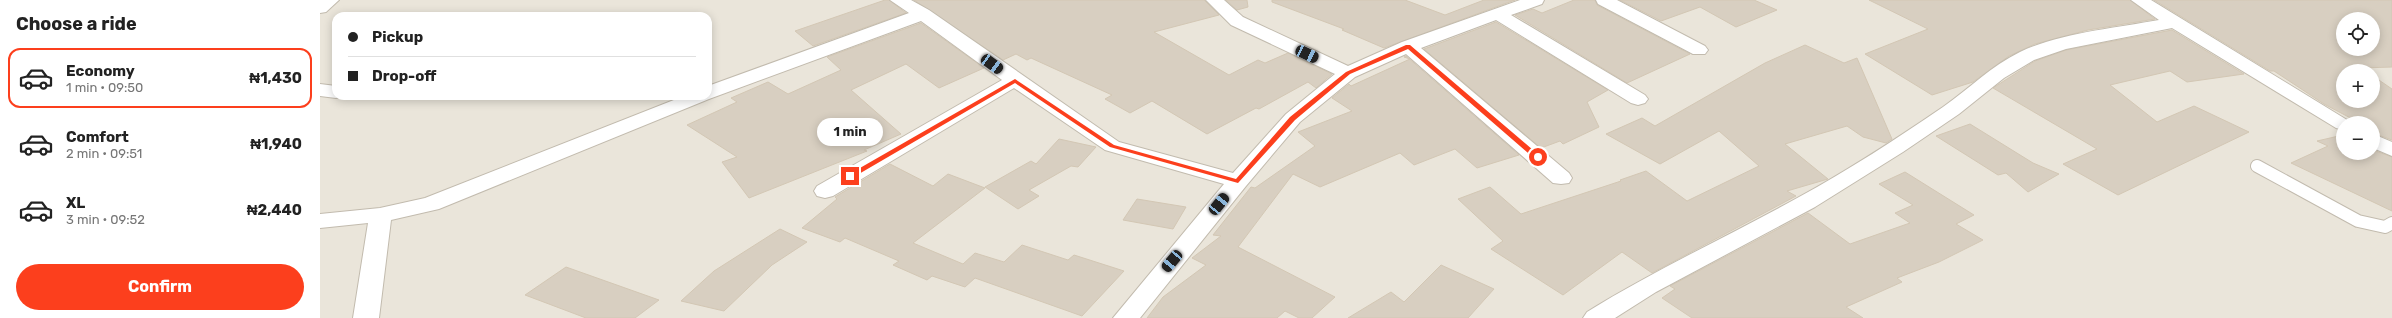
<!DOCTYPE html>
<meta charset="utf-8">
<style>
:root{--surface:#fff;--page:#f2f2f2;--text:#222;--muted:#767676;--line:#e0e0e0;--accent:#fc3f1d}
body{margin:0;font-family:Rubik,sans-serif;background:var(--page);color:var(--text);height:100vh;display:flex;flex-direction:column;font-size:15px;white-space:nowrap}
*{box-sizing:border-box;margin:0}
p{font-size:13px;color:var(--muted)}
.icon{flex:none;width:22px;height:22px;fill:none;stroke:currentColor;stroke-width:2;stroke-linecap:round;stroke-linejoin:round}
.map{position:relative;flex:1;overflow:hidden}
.sheet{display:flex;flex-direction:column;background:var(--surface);width:320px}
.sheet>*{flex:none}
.top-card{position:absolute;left:12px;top:12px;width:380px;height:88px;border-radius:12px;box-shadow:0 2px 10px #0003;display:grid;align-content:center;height:88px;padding:0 16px;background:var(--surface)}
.fabs{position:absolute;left:2016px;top:12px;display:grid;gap:8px}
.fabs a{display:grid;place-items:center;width:44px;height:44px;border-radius:50%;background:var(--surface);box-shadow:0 2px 10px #0003;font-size:20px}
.end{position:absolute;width:18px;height:18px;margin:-9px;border:5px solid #fc3f1d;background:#fff;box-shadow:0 0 0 2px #fff}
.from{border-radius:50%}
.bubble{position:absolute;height:28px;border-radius:14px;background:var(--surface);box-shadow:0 2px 10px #0003;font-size:13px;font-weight:700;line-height:28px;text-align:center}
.car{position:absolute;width:12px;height:24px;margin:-12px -6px;border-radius:5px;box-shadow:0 0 3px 1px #0007;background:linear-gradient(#222 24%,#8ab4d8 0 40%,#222 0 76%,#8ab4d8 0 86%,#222 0)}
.top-card b{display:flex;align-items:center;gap:14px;height:38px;font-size:15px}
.top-card b+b{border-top:1px solid var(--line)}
.top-card i{width:10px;height:10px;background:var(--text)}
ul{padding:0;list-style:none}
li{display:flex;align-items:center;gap:12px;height:60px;margin:0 8px 6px;padding:0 8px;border:2px solid transparent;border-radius:12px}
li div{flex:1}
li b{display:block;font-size:15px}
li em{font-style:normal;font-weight:700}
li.on{border-color:var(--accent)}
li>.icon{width:36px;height:36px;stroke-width:1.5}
h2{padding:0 16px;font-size:18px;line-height:48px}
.action{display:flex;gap:8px;margin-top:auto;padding:8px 16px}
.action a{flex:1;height:46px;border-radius:24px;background:var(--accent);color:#fff;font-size:16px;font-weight:700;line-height:46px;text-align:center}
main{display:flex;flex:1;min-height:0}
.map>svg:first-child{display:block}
.residential{fill:#eae5da;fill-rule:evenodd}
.building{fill:#d8cfc1;stroke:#d3c7b4;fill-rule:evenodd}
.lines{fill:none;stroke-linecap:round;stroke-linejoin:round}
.lane-casing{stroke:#c2bbae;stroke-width:14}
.street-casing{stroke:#c2bbae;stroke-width:2}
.lane{stroke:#fff;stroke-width:12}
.street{fill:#fff;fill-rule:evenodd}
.route{fill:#fc3f1d}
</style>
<main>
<section class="sheet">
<h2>Choose a ride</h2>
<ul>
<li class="on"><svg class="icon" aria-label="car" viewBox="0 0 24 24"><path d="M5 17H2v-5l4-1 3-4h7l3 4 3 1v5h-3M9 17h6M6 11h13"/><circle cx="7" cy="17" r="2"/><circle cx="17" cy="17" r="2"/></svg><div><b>Economy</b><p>1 min · 09:50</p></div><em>₦1,430</em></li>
<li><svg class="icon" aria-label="car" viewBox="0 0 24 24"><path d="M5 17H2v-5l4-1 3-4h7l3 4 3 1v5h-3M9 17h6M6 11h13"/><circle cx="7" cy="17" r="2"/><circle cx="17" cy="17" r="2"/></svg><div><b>Comfort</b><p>2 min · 09:51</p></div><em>₦1,940</em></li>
<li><svg class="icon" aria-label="car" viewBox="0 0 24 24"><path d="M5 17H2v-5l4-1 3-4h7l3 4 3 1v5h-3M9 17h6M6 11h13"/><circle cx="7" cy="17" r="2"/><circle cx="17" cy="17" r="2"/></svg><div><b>XL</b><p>3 min · 09:52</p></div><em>₦2,440</em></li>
</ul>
<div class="action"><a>Confirm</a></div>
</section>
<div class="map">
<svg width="2072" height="318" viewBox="0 0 2072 318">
<rect width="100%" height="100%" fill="#f6f3ec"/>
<path class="residential" d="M0,0H2072V318H0ZM16,16H388V96H16ZM2023,19H2053V49H2023ZM2023,71H2053V101H2023ZM2023,123H2053V153H2023Z"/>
<path class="building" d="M565,0H569L586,13L493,46L475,31Z
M594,0H884L899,15L834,32L909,75L938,60L945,63L968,53L1012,74L996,88L988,82L939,109L936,108L887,134L832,101L810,113L785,99L792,95L711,58L707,60L696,54L683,60Z
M906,0H927L928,7L917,10Z
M952,0H1085L1125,15L1164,0H1195L1064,48L1022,30L1024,29L952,2Z
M1254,0H1275L1277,5L1370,54L1307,83L1195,15L1213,9L1222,13Z
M1300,0H1434L1457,10L1416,27L1380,7L1341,21Z
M1549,0H1810L1835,19L1768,30L1715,44L1689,56L1653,82L1612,95L1545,54L1608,29Z
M1834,0H2072V67L2041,68L2046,71H2023V101H2053V76L2072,89V140L2053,133V123H2040L2004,104L1954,71H1950ZM2023,19H2053V49H2023Z
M1176,22L1288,90L1267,102L1279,127L1243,144L1240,141L1221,148L1104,49Z
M601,23L664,68L619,88L586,64L531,90L581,134L544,150L547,151L429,198L402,162L417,157L367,125L417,102L411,98L448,82L468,94L521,70L507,57Z
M1852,30L1924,74L1867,82L1850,71L1790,85L1837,122L1874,106L1929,132L1798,195L1743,164L1777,149L1673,88L1715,61L1746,50Z
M1485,45L1524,63L1537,58L1572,139L1566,143L1543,137L1527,126L1465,144L1508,179L1467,191L1476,196L1332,273L1302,252L1243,295L1171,249L1183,241L1138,199L1170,187L1201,214L1301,181L1300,180L1326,171L1367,201L1439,166L1399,131L1340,164L1286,134L1322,118L1335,126L1445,63Z
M1086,56L1199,155L1157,168L1135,149L1094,165L1080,153L1000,187L973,174L918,247L1015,297L992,318H979L965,311L957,318H827L843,297L886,265L872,258L901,236L893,235L931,187L935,188L995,146L978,132L1032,111L1012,98L1029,84L1031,86L1090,59L1084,57Z
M1650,124L1713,163L1739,174L1708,192L1686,173L1678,175L1616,136Z
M2023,135V153H2053V150L2072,157V211L1971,163L2008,146L1997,141Z
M739,139L776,147L758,167L751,166L709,190L719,196L698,209L665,187L711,161L716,164Z
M570,164L613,186L628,174L665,188L593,243L643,264L655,253L684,262L702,245L748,260L754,255L804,271L762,316L655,278L645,287L612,276L607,280L573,265L579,261L525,238L520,242L482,228L517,199L515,197Z
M1585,172L1654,215L1636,224L1663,240L1619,262L1577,278L1582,282L1526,307L1543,318H1372L1342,298L1355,289L1350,286L1488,213L1530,244L1590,223L1575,213L1593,205L1559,184Z
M817,199L866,207L853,229L803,220Z
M460,229L487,242L452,265L404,311L361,301L394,271Z
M1121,265L1174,289L1148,318H1028L1071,292L1084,302Z
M246,267L339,300L315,318H266L205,295Z"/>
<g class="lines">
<defs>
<path id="lane" d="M1937,166L2038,221L2065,227L2072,223"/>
<path id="street" d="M0,0H19L6,12L0,13Z
M570,0H591L609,10L799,142L913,173L966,114L1015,74L911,25L886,0H904L923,17L1028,66L1082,42L1200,0H1224L1222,4L1191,15L1325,95L1328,99L1325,103L1318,105L1311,103L1176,20L1101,48L1249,173L1252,178L1249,183L1241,184L1233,183L1086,54L1035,77L980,122L926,186L820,318H793L904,184L785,150L694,88L513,196L505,198L497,196L494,191L497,186L682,80L601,21L389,99L119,209L71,220L59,318H33L48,223L0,228V214L60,208L105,198L364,96H388V86L589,13Z
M1276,0H1297L1385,46L1388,50L1385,54H1373L1278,4Z
M1811,0H1831L2032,123H2023V130L2016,128L1852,28L1746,49L1714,60L1684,78L1639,114L1583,152L1495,207L1336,292L1295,318H1263L1267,312C1336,269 1409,236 1479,197C1529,170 1576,139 1623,107C1649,89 1671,66 1700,52C1740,33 1795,28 1839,20Z
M0,84L16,86V96H23L16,98L0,96Z
M2053,134L2072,142V156L2053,148Z"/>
</defs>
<use href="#lane" class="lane-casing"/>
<use href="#street" class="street-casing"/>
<use href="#lane" class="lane"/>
<use href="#street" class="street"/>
</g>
<path class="route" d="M1086,45H1090L1220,156V159H1215L1088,49L1030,74L975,120L918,183L790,147L695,83L532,178L526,176L695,79L794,145L916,179L970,117L1026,72Z"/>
</svg>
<div class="fabs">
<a><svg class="icon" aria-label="locate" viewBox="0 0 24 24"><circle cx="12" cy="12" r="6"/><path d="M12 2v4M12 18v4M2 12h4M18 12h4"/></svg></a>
<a>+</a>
<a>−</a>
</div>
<i class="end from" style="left:1218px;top:157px"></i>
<i class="end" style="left:530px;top:176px"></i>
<div class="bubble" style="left:497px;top:118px;width:66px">1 min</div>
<i class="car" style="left:987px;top:54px;rotate:115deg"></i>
<i class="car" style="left:672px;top:64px;rotate:126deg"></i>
<i class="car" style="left:899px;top:204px;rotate:39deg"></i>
<i class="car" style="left:852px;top:261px;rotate:220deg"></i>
<div class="top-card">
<b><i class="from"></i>Pickup</b>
<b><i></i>Drop-off</b>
</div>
</div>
</main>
